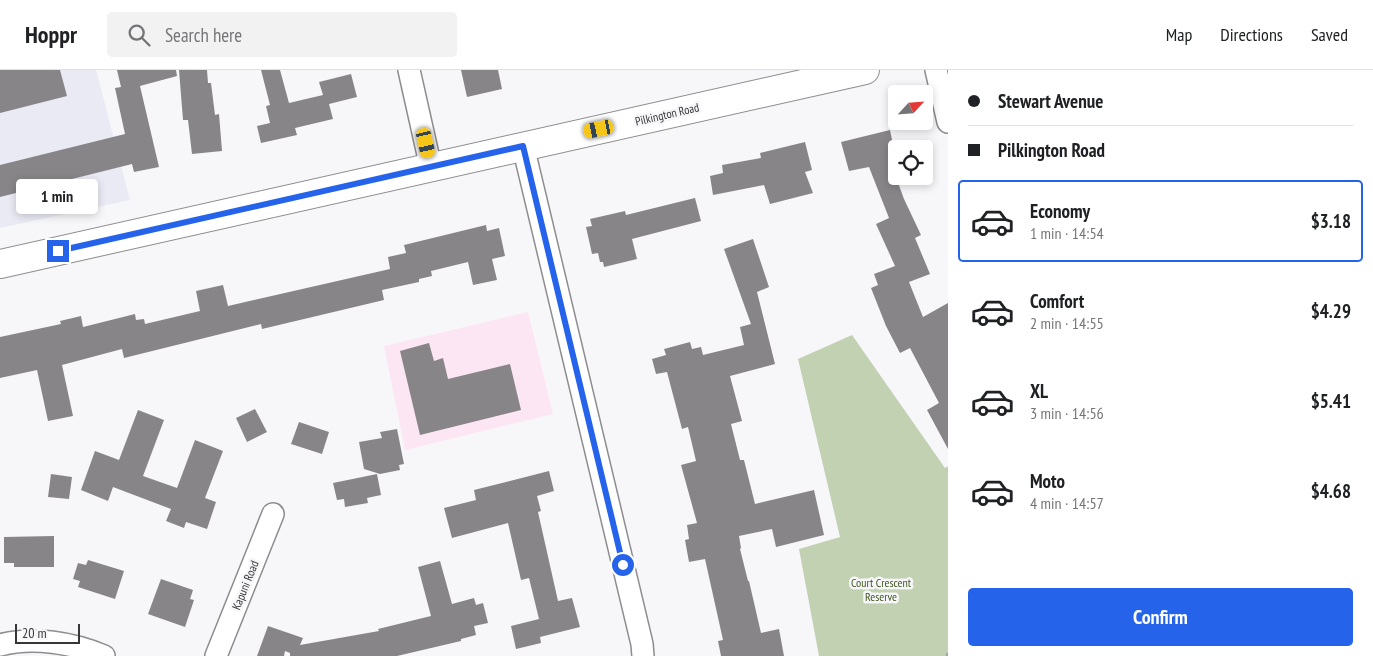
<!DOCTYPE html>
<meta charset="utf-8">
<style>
:root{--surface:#fff;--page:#f2f2f2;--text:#202124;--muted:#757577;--line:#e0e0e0;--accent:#2563eb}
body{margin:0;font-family:"PT Sans Narrow",sans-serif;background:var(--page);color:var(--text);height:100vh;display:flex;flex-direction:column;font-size:19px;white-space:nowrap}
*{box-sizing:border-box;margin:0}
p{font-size:16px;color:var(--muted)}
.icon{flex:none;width:28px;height:28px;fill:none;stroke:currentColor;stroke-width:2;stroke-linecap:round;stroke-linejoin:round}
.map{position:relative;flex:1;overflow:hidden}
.drawer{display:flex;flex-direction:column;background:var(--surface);width:425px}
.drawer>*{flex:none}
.banner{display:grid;align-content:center;height:110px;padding:0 20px;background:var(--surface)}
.needle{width:32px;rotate:64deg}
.fabs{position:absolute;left:888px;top:15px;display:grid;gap:10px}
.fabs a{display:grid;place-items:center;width:45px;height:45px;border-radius:5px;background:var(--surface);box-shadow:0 2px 8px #0003;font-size:25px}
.scale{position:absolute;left:15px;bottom:12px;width:65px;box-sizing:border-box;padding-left:5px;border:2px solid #373738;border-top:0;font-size:14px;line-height:18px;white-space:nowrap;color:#373738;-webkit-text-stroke:4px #f7f7fa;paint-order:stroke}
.end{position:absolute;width:22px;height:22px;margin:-11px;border:6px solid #2563eb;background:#fff;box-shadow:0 0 0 2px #fff}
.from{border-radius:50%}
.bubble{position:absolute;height:35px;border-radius:5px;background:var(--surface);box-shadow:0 2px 8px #0003;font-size:16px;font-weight:600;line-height:35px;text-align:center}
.car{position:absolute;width:15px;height:30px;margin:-15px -8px;border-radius:6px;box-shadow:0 0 4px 1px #0007;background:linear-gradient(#f5c518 24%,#345 0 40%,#f5c518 0 76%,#345 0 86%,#f5c518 0)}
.banner b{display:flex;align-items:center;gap:18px;height:48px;font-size:19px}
.banner b+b{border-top:1px solid var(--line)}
.banner i{width:12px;height:12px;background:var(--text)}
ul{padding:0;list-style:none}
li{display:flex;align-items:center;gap:15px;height:82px;margin:0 10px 8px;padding:0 10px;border:2px solid transparent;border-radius:5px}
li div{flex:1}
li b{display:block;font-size:19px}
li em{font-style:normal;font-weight:600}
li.active{border-color:var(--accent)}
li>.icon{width:45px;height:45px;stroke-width:1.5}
.button{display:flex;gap:10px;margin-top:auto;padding:10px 20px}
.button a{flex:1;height:58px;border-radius:5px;background:var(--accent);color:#fff;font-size:20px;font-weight:600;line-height:58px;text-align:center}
header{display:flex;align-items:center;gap:30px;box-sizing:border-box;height:70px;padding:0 25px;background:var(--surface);border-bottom:1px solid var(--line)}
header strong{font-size:24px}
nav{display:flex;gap:28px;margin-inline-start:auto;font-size:18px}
.search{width:350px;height:45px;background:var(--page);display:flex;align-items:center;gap:12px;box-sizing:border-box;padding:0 18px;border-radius:5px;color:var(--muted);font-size:19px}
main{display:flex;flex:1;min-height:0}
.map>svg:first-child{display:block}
.built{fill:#eaeaf4}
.industrial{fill:#fde6f3}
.green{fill:#c2d1b2}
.building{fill:#878588}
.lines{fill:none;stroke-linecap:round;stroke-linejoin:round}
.street-casing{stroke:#8d8d8f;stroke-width:24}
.secondary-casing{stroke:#8d8d8f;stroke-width:30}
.path{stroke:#a3a3a5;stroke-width:3;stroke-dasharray:4 2.5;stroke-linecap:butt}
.street{stroke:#fff;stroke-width:21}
.secondary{stroke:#fff;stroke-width:28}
.route{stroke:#2563eb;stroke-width:6}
.labels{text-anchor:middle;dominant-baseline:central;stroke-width:5;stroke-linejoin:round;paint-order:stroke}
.street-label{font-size:12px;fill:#373738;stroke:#f7f7fa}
.park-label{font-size:12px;fill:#415823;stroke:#f7f7fa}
</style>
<header>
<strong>Hoppr</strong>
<div class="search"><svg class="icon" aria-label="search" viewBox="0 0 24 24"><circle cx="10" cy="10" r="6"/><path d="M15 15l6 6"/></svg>Search here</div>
<nav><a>Map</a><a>Directions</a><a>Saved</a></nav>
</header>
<main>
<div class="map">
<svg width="948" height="586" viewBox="0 0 948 586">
<rect width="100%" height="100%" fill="#f7f7fa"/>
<path class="built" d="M0,0H96L130,130L0,158Z"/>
<path class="industrial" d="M528,242L553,344L405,380L384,276Z"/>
<path class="green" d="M852,265L945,398L948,396V586H819L799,479L840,467L798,289Z"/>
<path class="building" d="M0,0H60L67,26L0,43Z
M117,0H176L177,6L140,16L159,97L134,102L132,94L0,127V95L125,64L115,18L121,17Z
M179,0H207L208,13H211L215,45L219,44L222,81L192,84L188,50H183Z
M261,0H280L289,33L323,25L319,12L351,4L357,27L329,34L333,49L295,58L297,65L261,73L257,56L270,53L266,36L270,35Z
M461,0H498L502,19L467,27Z
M890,60L896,89L890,91L904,129L921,165L915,168L930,204L909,212L923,247L948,233V379L927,340L939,333L910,278L900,283L886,256L871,218L878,215L874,204L895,196L876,154L889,148L869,97L849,101L841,72Z
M805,72L812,100L805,102L813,123L770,134L764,115L713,125L710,106L723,103L722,95L761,88L760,83Z
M695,128L701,151L632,169L637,189L604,197L603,192H600L598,183L592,184L586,157L592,156L590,149L625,141L626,145Z
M486,155L487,161L499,158L505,186L492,189L497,210L473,215L468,192L431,201L432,206L419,209V212L382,220L384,230L262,259L261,254L124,288L122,279L62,295L73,346L48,351L37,300L0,308V267L61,254L60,251L81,246L83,257L135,244L136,250L144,249L145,254L200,241L196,221L223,215L228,236L390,199L388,187L406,183L404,175Z
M753,169L769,217L757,222L775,294L730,306L742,351L731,354L740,390H744L755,434L814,420L824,465L776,477L772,459L739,466L741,478L740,479L748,511H749L761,563L779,559L784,586H721L718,571L723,570L705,489L689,492L685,470L689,469L687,455L697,453L681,395L696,391L688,357L682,359L667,302L656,304L652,289L666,285L664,279L690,272L692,279L701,277L703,285L744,275L740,257L751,254L724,179Z
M429,273L434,291L443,288L448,309L510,294L521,340L420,365L400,281Z
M255,339L267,362L247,372L236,348Z
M138,340L164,350L143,406L177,418L195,370L223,381L205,428L216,432L207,459L186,452L184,458L166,451L171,439L113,417L108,431L81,420L95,381L119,390Z
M299,352L329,362L322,384L291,374Z
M397,359L404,394L399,395L400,400L380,404L364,399L359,372L382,368L380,362Z
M549,401L554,421L537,426L541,441L538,442L558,531L572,528L580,557L540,567L541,573L516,579L511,556L539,549L529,508L521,510L508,453L452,468L444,438L476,430L474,420Z
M51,404L72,407L69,429L48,427Z
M377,404L381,425L367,428L368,433L345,437L344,429L337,430L333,413Z
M54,466V497H14V493H4V467Z
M88,490L124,501L115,529L78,517L80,511L73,509L78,493L86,495Z
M440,491L452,534L474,528L476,535L483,533L488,553L474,556L476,565L461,569V571L397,586H290V583L285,581L284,586H257L268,556L303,568L300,575L379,561L378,559L431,546L418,497Z
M161,509L193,520L190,529L194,530L185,557L148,544Z"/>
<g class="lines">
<defs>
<path id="street" d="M409,0L431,98
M936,0L948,52
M523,76L642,574L643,586
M0,575C33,566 73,573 104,586
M216,586L273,444"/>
<path id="secondary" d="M0,194L865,0"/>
</defs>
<use href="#street" class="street-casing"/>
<use href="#secondary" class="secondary-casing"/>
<path class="path" d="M947,586L948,583"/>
<use href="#street" class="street"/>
<use href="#secondary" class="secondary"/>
</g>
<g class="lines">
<path class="route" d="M58,181L523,76L623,495"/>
</g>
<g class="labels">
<g class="street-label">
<text transform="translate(667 44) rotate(-13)">Pilkington Road</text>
<text transform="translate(245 515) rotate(-68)">Kapuni Road</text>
</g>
<g class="park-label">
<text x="881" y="512">Court Crescent<tspan x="881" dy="14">Reserve</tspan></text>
</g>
</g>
</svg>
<div class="fabs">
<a><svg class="needle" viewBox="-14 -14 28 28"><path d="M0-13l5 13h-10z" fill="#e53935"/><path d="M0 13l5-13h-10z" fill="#757577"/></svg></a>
<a><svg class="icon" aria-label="locate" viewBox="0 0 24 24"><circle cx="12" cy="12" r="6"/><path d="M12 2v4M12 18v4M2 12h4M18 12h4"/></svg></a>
</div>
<div class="scale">20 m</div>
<i class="end from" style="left:623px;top:495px"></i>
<i class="end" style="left:58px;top:181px"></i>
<div class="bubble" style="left:16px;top:109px;width:82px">1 min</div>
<i class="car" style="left:599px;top:59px;rotate:258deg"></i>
<i class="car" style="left:426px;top:73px;rotate:167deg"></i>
</div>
<section class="drawer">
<div class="banner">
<b><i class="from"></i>Stewart Avenue</b>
<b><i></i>Pilkington Road</b>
</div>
<ul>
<li class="active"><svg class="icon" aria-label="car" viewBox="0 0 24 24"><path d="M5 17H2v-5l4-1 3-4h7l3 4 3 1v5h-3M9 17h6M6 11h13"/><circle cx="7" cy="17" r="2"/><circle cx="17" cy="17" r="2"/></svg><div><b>Economy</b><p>1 min · 14:54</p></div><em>$3.18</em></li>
<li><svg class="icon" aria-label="car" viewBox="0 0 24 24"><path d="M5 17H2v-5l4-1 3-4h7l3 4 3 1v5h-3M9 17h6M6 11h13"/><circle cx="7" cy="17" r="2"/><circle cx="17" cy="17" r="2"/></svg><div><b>Comfort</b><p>2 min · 14:55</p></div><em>$4.29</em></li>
<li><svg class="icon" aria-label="car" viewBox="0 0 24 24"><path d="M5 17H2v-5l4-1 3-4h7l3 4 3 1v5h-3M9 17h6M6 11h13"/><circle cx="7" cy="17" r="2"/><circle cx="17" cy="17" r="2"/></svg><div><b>XL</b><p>3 min · 14:56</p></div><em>$5.41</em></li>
<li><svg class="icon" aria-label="car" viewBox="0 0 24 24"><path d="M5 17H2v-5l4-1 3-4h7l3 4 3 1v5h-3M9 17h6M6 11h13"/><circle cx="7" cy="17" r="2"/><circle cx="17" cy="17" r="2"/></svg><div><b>Moto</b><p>4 min · 14:57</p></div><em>$4.68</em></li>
</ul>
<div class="button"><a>Confirm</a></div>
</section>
</main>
